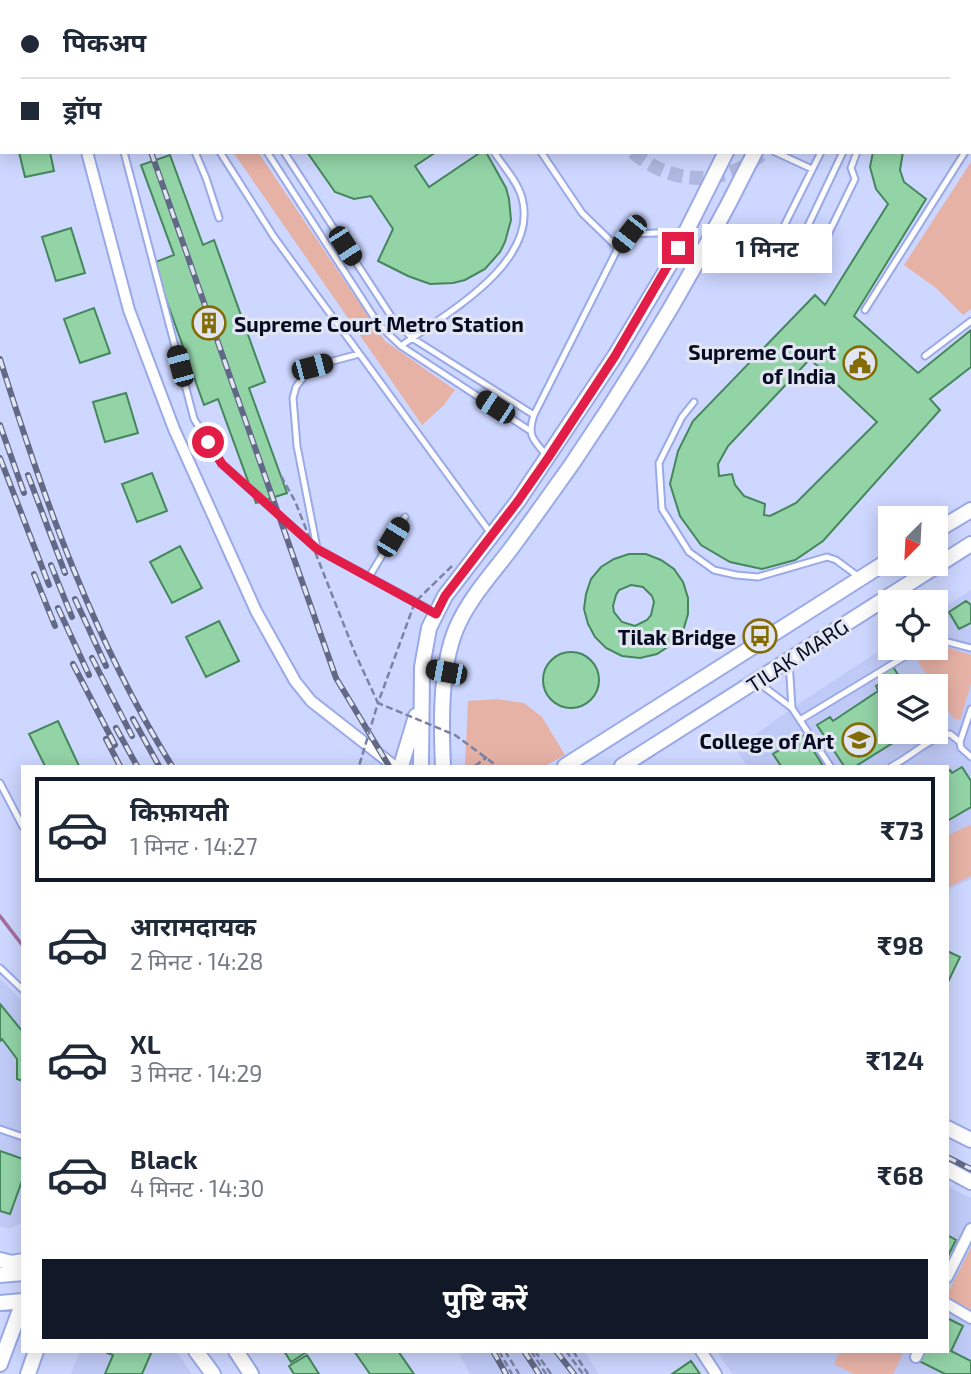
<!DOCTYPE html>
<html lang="hi">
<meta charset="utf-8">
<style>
:root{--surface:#fff;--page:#f6f6f7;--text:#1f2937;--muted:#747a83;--line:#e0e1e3;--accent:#111827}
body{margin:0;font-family:"Exo 2","Noto Sans Devanagari",sans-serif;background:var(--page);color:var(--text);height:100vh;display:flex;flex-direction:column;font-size:26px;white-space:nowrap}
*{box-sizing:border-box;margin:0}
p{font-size:23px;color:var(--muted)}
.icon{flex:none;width:38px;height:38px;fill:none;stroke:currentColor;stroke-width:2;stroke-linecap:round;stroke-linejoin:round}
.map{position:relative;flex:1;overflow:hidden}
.panel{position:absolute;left:21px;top:765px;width:928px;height:588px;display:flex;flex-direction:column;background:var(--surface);border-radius:0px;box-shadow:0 4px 18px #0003}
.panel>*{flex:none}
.hud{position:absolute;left:0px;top:0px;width:971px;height:154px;box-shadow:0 4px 18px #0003;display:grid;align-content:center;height:154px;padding:0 21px;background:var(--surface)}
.needle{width:46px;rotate:204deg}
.controls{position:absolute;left:878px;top:506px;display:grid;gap:14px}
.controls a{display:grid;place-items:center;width:70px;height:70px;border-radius:0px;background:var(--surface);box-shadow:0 4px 18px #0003;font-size:35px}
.end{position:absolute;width:32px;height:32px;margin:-16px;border:9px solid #e11d48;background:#fff;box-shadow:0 0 0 4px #fff}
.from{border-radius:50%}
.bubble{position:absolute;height:49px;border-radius:0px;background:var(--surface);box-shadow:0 4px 18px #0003;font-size:23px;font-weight:700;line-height:49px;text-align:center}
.car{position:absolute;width:21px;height:42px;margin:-21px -10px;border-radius:9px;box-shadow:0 0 5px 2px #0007;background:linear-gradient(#222 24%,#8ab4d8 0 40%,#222 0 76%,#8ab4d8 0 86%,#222 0)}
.hud b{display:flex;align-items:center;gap:24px;height:66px;font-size:26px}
.hud b+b{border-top:2px solid var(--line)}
.hud i{width:18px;height:18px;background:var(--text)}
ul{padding:12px 0 0;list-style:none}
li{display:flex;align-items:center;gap:21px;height:105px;margin:0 14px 10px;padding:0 7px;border:4px solid transparent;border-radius:0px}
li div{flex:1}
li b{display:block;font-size:26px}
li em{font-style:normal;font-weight:700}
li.active{border-color:var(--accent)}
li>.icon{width:63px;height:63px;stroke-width:1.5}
.button{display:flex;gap:14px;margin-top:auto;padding:14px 21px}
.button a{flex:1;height:80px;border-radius:0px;background:var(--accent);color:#fff;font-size:28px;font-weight:700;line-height:80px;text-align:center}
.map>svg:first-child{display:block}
.built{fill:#bfcaf6;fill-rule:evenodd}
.green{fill:#e7b2a6}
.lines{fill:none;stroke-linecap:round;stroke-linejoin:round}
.stream{stroke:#a56e9b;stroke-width:3.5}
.building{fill:#93d4a7;stroke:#46865c;stroke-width:2;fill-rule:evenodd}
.secondary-tunnel{stroke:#afb8de;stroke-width:14;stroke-dasharray:14 7;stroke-linecap:butt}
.service-casing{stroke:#9aa9e8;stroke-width:9}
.minor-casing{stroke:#9aa9e8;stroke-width:14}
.secondary-casing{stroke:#9aa9e8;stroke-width:18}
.path{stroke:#7b82a3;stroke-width:2.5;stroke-dasharray:7 3.5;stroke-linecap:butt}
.service{stroke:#fff;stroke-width:5}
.minor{stroke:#fff;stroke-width:10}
.secondary{stroke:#fff;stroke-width:14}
.rail-casing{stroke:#626987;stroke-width:6}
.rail{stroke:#e2e6f3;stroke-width:3.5;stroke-dasharray:10;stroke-linecap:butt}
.path-bridge{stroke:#7b82a3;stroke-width:2.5;stroke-dasharray:7 3.5;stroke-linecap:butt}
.route{stroke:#e11d48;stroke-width:9}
.labels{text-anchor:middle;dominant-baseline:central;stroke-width:6;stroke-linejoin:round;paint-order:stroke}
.poi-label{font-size:21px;font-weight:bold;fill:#070b21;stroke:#e2e6f3;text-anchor:end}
.street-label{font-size:21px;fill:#070b21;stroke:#e2e6f3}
</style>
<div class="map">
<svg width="971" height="1374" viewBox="0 0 971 1374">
<rect width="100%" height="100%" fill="#cdd7ff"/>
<path class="built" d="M454,0H636L634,2Z
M971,590V879L947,890V766H747L736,749L792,708L891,643V648H936V613ZM891,686H936V732H891Z
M0,978L23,1002V1222L9,1229L0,1226Z
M947,1186L971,1198V1374H732L717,1351H947Z
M80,1351H176L192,1374H71Z
M458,1351H584L599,1374H470Z"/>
<path class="green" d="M233,152H258L385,341L455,390L444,405L422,425Z
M971,162V309L963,315L936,288L904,265Z
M936,644L971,655V683L960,720L953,718L936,691V686H933L918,661L922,651L936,648Z
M497,699L524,703L542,717L565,755L545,766H465L468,701Z
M969,825L971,826V876L947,888V836Z
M971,1247V1310L950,1299L948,1293Z
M840,1351H904L893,1374H854L834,1364Z"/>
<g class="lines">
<path class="stream" d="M0,916L23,946"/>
</g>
<path class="building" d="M19,0V2H2L0,47V1Z
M306,0H396L393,2Z
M19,152H50L54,171L25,177Z
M307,152H436L415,166L429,187L481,152H486L506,188L509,199L511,220L505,242L500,252L485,269L465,280L453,283L430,284L408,276L378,261L393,229L371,196L354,199L335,192Z
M873,152H903L900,170L904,182L926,199L854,316L918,373L971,330V367L930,399L940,410L823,541L795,560L762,569L730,562L701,545L680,516L670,484L678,451L693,421L815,295L825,305L888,204L876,189L870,167ZM810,359L877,422L796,503L770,516L764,515L765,504L744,496L735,485L732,474L719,476L718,464L728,446Z
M170,155L203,245L214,240L265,382L249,388L287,493L256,503L218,399L204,405L153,263L174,255L141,165Z
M71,228L85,273L56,281L42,237Z
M94,308L110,353L80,363L64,319Z
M126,393L138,433L105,442L93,402Z
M152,473L167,511L137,522L122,484Z
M180,546L202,588L172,603L150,562Z
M629,554H646L661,560L674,569L683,582L688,598V614L683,631L672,644L657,654L640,658L622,656L606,648L595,637L588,624L584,609L586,594L591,579L601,567L614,559ZM631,585L643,587L652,596L654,602L651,615L647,620L635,626L622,622L614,612L613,606L616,595L619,590Z
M966,601L971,605V623L959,629L949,612Z
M219,621L239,661L206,677L186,637Z
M543 680a28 28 0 1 1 56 0a28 28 0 1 1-56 0Z
M893,667L899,676L895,679L899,686H891V732H905L907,734L856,766H844L817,725L830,717L833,721L878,691L876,686L887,679L883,673Z
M58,721L79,766H45L29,734Z
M804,735L823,766H781L773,754Z
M962,767L971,781V807L947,821V772L950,770L952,773Z
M947,951L960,957L947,984Z
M0,1004L23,1032V1081L17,1079V1059L2,1039L0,1041Z
M0,1151L23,1159V1178L10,1214L0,1211Z
M947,1235L956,1240L948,1256H947Z
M947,1318L963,1326L951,1351L971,1361V1374H945L917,1360L921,1351H947Z
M108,1351H152L142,1374H105L113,1355L107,1353Z
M284,1351H308L291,1362Z
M354,1351H398L414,1374H370Z
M307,1355L319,1374H294L289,1366Z
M691,1361L700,1374H672Z"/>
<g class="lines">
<path class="secondary-tunnel" d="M654,2L656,0
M848,2L849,0
M633,152C672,186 726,187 764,152"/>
<defs>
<path id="service" d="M126,0L127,2
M171,0L172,2
M281,0V2
M438,0L439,2
M903,2L904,0
M970,84L971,85
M970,145L971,142
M124,152L194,419L222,464L317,549L436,613
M195,152L206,178L219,218
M220,152L274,237L492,535
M267,152L379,325L401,346L529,430
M284,152L391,316L412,338L534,415
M541,152L582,213L618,248
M775,152L812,169
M821,152L781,232L785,241L810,258L814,257L820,251L855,179L851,168L857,152
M796,251L843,152
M865,310L965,152
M401,346C445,314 540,263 522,198C518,182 503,166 494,152
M925,356L971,321
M694,402L682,417L659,463L662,509L689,552L714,570L736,575L758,577L827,557L836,560L859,577
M546,455C533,439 527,436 534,415L618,248L629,234L683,232
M317,548L297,446L293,398L296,387L311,367L359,354
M369,577L405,517
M936,639L971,648
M759,683L792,708L789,661
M792,708L830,766
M971,709L960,742L961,748L971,757
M800,720L919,648
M892,766C912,756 928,738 950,734L960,742
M0,783L23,827
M0,968L23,990
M0,1129L23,1137"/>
<path id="minor" d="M52,0V2
M87,152L129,310L174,429L256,611L295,681L311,701L394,766
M947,1277L971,1229
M947,1304L971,1318
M701,1351L716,1374
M916,1357L919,1351"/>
<path id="secondary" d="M802,2L803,0
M831,2L832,0
M936,531L971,510
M401,766L416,716
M421,766L422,667L429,628L445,596L518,501L615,356L670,264L726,152
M443,766C441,725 440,668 456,629C469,598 493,573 513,546C533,519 552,492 572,464C640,364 701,261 755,152
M565,766L891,559
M622,766L971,544
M947,1128L971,1140
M947,1169L971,1182
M0,1260L12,1263L23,1261
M0,1275L23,1273
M0,1303L23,1301
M196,1351L213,1374
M236,1351L251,1374
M0,1364L23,1302
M28,1374L36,1351"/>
</defs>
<use href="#service" class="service-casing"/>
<use href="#minor" class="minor-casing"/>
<use href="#secondary" class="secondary-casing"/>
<path class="path" d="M475,766L487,757
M499,1351L512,1374
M505,1351L519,1374
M531,1351L546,1374
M535,1351L551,1374
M566,1351L583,1374
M573,1351L588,1374"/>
<use href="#service" class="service"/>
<use href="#minor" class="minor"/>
<use href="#secondary" class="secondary"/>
<defs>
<path id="rail" d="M87,0V2
M151,152L336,678L389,766
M0,359C44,500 94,641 172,766
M0,425L24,493
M0,458L49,585
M28,475L65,573
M51,565L72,617
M34,574L55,626
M75,599L106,666
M58,608L89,675
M92,658L132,736
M73,664L115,745
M133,719L159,766
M116,728L137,766
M106,739L120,766
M947,1157L971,1169
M493,1351L506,1374
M524,1351L539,1374
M556,1351L574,1374"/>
</defs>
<use href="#rail" class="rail-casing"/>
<use href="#rail" class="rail"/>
<path class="path-bridge" d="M281,476L295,501L355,653L378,703L359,766
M452,566L415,602L378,703L455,735L497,766"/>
</g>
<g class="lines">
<path class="route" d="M208,442L222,464L317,549L436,614L445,596L518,501L548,458L615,356L678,248"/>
</g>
<defs>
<symbol id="building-ring" viewBox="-11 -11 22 22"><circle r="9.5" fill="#e2e6f3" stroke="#836c07" stroke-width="1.5"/><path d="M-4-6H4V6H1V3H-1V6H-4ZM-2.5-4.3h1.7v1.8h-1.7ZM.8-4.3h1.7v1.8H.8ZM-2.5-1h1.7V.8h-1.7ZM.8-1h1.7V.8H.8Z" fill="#836c07"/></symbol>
<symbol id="civic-ring" viewBox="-11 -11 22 22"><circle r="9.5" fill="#e2e6f3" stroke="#836c07" stroke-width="1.5"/><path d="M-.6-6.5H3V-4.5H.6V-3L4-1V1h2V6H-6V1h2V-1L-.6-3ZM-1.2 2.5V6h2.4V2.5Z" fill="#836c07"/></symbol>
<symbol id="bus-ring" viewBox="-11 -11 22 22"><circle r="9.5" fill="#e2e6f3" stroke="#836c07" stroke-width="1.5"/><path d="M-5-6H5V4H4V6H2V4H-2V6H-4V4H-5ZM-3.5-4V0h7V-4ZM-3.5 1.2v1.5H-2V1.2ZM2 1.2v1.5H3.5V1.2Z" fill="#836c07"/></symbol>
<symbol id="university-ring" viewBox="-11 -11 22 22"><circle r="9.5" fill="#e2e6f3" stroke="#836c07" stroke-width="1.5"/><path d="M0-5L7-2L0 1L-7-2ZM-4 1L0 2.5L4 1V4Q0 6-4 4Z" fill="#836c07"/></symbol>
</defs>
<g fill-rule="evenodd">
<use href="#building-ring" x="190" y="304" width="38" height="38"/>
<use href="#civic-ring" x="841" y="344" width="38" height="38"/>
<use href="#bus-ring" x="741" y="617" width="38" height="38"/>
<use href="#university-ring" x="840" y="721" width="38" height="38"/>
</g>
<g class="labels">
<g class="poi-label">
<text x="234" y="323" text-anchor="start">Supreme Court Metro Station</text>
<text x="836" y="351">Supreme Court<tspan x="836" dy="24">of India</tspan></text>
<text x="736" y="636">Tilak Bridge</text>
<text x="834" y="740">College of Art</text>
</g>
<g class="street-label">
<text transform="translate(797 655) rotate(-33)">TILAK MARG</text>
</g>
</g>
</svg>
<div class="controls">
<a><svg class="needle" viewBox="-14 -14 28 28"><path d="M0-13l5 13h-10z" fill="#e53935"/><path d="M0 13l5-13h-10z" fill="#747a83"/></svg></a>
<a><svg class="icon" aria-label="locate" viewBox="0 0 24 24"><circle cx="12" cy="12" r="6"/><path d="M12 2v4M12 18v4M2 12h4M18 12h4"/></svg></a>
<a><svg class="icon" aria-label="layers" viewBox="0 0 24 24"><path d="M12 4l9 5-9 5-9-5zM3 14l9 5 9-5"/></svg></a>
</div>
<i class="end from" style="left:208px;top:442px"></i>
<i class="end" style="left:678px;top:248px"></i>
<div class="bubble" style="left:702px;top:224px;width:130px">1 मिनट</div>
<i class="car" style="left:629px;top:234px;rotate:218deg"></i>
<i class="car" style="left:345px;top:246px;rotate:147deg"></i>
<i class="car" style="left:180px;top:366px;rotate:345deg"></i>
<i class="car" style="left:312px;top:367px;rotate:75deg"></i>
<i class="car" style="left:495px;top:407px;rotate:303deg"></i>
<i class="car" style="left:393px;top:537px;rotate:31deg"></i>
<i class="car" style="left:446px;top:672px;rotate:281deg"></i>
<div class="hud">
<b><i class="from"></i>पिकअप</b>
<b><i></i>ड्रॉप</b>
</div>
<section class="panel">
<ul>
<li class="active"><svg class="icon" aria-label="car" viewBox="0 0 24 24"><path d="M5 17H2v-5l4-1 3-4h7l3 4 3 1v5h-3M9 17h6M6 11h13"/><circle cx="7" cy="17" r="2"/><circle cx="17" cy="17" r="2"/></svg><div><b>किफ़ायती</b><p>1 मिनट · 14:27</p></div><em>₹73</em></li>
<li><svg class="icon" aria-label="car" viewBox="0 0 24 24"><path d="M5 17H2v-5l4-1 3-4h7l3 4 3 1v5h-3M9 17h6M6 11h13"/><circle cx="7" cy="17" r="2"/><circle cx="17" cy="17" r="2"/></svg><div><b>आरामदायक</b><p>2 मिनट · 14:28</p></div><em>₹98</em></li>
<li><svg class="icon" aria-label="car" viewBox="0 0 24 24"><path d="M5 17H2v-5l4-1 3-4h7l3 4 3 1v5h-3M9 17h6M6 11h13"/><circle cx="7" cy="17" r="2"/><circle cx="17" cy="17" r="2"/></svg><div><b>XL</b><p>3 मिनट · 14:29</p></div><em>₹124</em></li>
<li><svg class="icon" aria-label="car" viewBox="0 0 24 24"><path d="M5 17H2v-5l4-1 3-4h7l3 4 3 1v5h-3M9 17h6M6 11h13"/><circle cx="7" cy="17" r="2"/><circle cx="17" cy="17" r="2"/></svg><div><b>Black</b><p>4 मिनट · 14:30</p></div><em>₹68</em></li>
</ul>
<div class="button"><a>पुष्टि करें</a></div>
</section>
</div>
